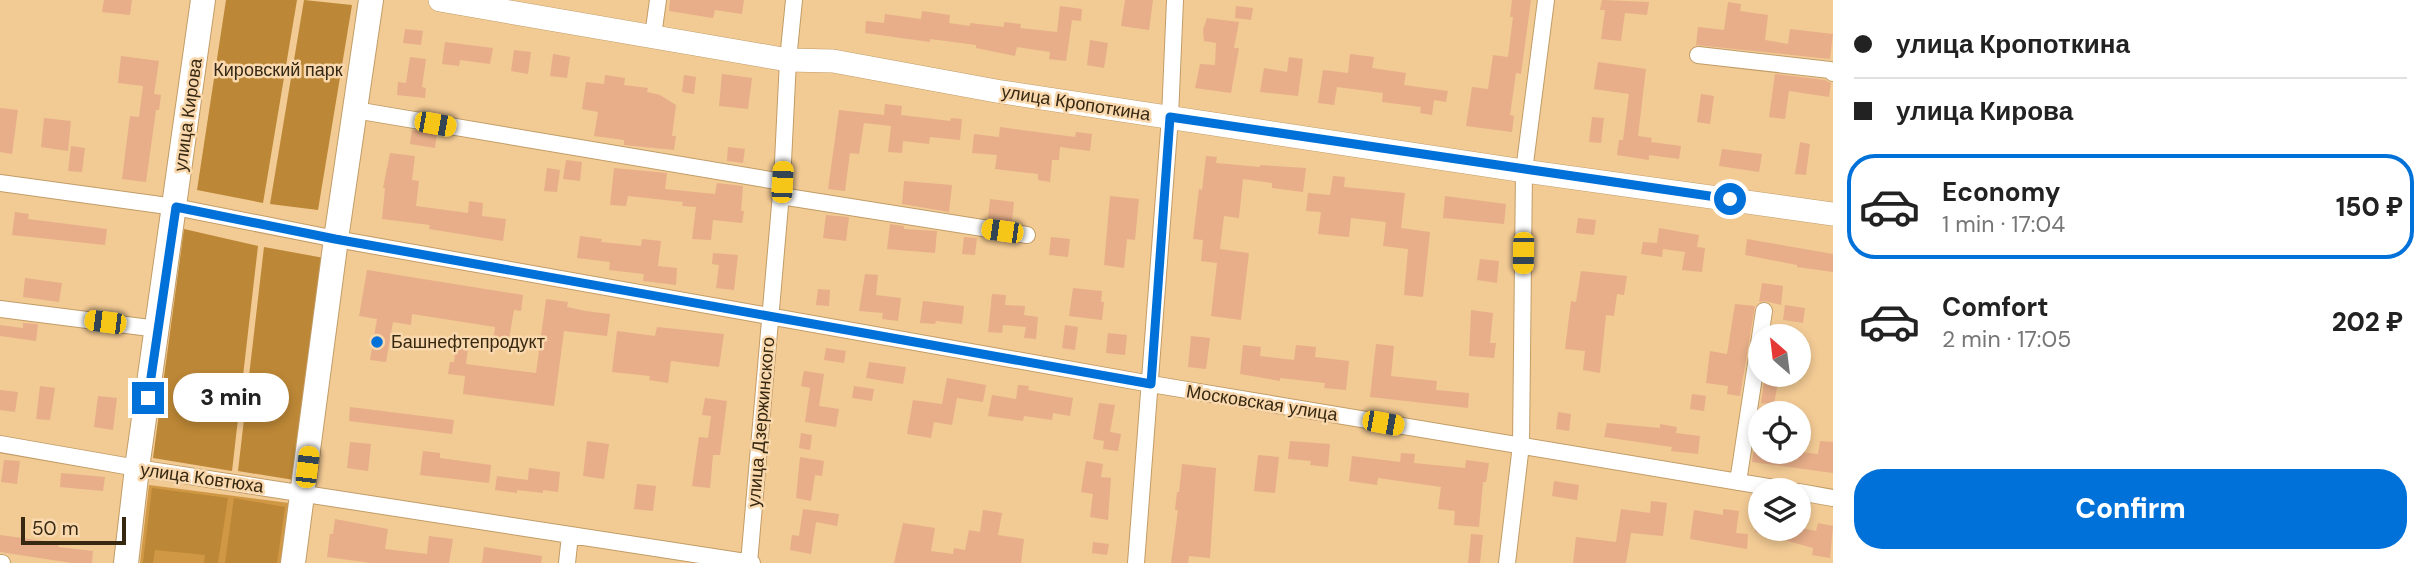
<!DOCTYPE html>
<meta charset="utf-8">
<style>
:root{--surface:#fff;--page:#f6f6f6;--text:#222;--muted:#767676;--line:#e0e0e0;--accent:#0071d8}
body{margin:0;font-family:"DM Sans",sans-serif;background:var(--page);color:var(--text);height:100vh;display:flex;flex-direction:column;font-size:26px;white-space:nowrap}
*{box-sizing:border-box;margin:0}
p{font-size:23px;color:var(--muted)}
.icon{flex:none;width:38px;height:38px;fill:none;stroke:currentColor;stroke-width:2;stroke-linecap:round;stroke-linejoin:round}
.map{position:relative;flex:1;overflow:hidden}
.panel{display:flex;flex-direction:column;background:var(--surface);width:595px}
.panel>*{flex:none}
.banner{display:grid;align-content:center;height:154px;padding:0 21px;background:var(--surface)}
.needle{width:46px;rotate:332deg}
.buttons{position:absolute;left:1748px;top:324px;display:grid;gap:14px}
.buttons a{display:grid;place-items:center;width:63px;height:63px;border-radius:50%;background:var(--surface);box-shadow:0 4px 10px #0003;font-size:35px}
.scale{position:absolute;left:21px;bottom:18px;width:105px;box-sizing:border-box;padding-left:7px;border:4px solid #372812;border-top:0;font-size:19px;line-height:24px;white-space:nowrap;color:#372812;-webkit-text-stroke:5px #f9d8ad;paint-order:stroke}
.end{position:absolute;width:32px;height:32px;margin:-16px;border:9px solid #0071d8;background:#fff;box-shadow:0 0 0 4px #fff}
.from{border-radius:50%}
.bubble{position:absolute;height:49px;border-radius:24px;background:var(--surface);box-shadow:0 4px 10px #0003;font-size:23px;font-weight:800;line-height:49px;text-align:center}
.car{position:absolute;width:21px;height:42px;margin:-21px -10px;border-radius:9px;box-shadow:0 0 5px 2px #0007;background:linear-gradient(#f5c518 24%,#345 0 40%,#f5c518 0 76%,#345 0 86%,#f5c518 0)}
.banner b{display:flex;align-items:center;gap:24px;height:66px;font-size:26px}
.banner b+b{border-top:2px solid var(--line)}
.banner i{width:18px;height:18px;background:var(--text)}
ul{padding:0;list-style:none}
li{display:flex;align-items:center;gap:21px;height:105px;margin:0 14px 10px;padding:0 7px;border:4px solid transparent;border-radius:28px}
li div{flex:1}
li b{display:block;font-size:26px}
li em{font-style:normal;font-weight:800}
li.active{border-color:var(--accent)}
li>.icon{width:63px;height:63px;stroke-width:1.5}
.button{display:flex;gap:14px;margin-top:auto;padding:14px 21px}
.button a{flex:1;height:80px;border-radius:28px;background:var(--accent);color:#fff;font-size:28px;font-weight:800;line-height:80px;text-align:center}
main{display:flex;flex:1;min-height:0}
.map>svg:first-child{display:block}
.green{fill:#d09845}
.forest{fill:#bc8736}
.building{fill:#e7ae89}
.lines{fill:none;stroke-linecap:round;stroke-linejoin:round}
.minor-casing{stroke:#c29c67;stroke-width:18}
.secondary-casing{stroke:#c29c67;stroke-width:24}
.primary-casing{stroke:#c29c67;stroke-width:26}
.minor{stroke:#fff;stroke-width:16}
.secondary{stroke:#fff;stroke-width:23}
.primary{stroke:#fff;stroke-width:24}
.route{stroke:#0071d8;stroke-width:9}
.poi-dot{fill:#0071d8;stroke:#f9d8ad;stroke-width:2.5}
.labels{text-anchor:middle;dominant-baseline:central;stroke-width:5;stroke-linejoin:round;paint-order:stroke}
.park-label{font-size:18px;fill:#352816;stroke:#f9d8ad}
.street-label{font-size:18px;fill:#372812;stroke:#f9d8ad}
.poi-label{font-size:18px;fill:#372812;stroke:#f9d8ad;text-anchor:start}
</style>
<main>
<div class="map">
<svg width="1833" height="563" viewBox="0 0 1833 563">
<rect width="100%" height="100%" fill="#f2ca94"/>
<path class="green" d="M149,485L289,503L282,563H140Z"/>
<path class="forest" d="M226,0H297L263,203L197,190Z
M304,0L352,5L318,210L270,204Z
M184,229L258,246L232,471L153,458Z
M264,247L324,258L294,480L238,471Z
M152,488L228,498L218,563H204L205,555L155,550L153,563H143Z
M234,498L285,507L277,563H225Z"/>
<path class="building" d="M104,0H132L130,15L102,12Z
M670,0H744L742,14L715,10L713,18L669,11Z
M1125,0H1153L1149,30L1121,26Z
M1512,0H1531L1521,74L1516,73L1510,115L1514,116L1512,132L1466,126L1472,87L1488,89L1493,55L1508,57L1513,17H1510Z
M1602,0L1649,2L1647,15L1625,13L1621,41L1601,39L1605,10H1600Z
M1728,2L1741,4L1740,11L1768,15L1765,40L1788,44L1790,29L1833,34L1830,59L1696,45L1698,27L1724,30Z
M1060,6L1082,9L1081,21L1072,20L1066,61L1049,59L1050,52L1017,47L1015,56L976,48V45L930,39V42L865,33L866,21L884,23L885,14L921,19L922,11L950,15L949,23L970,26V23L1004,27V22L1021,24L1020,28L1057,32Z
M1236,6L1253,8L1251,20L1235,18Z
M1207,18L1239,22L1234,48H1239L1231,93L1195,88L1200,64L1215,65L1216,43L1204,41L1203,30Z
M405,29L423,31L421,45L403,43Z
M1090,40L1108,43L1104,68L1087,65Z
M445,42L493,48L490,64L460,60L459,66L442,64Z
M514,50L531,52L528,74L511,71Z
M553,54L570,57L567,78L550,76Z
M1350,54L1374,57L1372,68L1406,73L1404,85L1448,91L1446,102L1434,100L1432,115L1420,113L1421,107L1382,102L1383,93L1337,87L1334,105L1318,103L1323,70L1348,73Z
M121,56L159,61L154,94L161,95L159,110H156L146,182L122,179L130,116L139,117L143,86L118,83Z
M410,57L426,59L422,87L426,88L425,98L397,95L398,82L406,83Z
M1289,57L1303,59L1298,96L1260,92L1264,68L1287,72Z
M1598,62L1646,69L1638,136L1652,138L1651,142L1681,146L1679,159L1649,155V160L1617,155L1619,140H1623L1629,94L1594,89Z
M722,74L752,78L748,109L719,106Z
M1775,74L1825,80L1831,83L1829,97L1789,91L1785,119L1769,117Z
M605,75L625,78L624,85L648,88L647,92L660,95L676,105L672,136H676L674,150L624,145V140L594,136L598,112L582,109L586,82L604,84Z
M684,75L696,77L694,94L682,92Z
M1701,94L1714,96L1710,124L1697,122Z
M885,104L902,106L901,115L950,121L951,118L962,119L960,140L930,137L929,144L903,141L902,153L888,152L891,126L864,123L859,154L850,153L845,191L828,189L839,110L884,115Z
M0,108L18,110L12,154L0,152Z
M1592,117L1604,118L1601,143L1589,142Z
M44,118L71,121L68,151L41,147Z
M1000,127L1075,137L1076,132L1092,134L1090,151L1060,147L1059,160H1052L1050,182L1038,180V174L995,169L997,155L972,153L974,134L999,137Z
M412,130L437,134L435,148L410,144Z
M1800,142L1810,144L1806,175L1795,174Z
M71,146L85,148L82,172L68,171Z
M728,147L745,149L743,163L727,161Z
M1722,149L1762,154L1759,172L1719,166Z
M390,153L415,156L412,180L419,181L416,206L468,213L469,201L483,203L482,216L506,219L503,241L429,229L430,225L382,219L385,188H383Z
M1206,156L1217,157L1216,163L1260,167V165L1306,168L1303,192L1272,188V183L1243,179L1239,218L1224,216L1220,249L1249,253L1241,320L1211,316L1217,263L1201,261L1203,240L1193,239L1199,189L1202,190Z
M566,160L582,162L580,181L563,179Z
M547,168L560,170L557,192L544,191Z
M614,168L667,173L665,189L715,194L717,183L743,186L741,211H744L742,223L713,220L711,240L692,239L696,207L682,206L683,202L628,196L626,206L610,205Z
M1333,176L1345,177L1344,187L1405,193L1401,228L1430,232L1423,297L1404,295L1408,249L1383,246L1386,222L1351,218L1349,237L1318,234L1321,212L1306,211L1308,193L1330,195Z
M904,181L952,185L949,212L902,204Z
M1110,196L1139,199L1135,240L1127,239L1124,268L1104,265Z
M1445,196L1506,204L1504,224L1443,218Z
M990,199L1014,202L1012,222L988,218Z
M15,212L29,214L28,219L107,229L105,245L12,235Z
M826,215L849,217L846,241L823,238Z
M1578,218L1596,220L1594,235L1576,233Z
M890,224L904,226V229L937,231L935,253L887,249Z
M1659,228L1699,235L1697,247L1705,248L1702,272L1682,270L1685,252L1663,249L1662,257L1641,254L1643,242L1657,243Z
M580,236L602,239L601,242L641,246L642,239L661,241L658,266L677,268L676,285L643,281L644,274L609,270L610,262L577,258Z
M964,237L977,238L975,255L962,254Z
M1051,237L1070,239L1068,257L1049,255Z
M1747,239L1833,254V272L1797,267V265L1745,255Z
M713,253L738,255L734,290L716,288L719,265L712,264Z
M1480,259L1499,261L1497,283L1477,280Z
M367,270L523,295L521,311L514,310L508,345L493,343L495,327L412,314L411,325L393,322L386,362L370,360L377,319L359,316Z
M1581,271L1627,276L1624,295L1617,294L1614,316L1606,315L1600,373L1583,370L1585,351L1565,349L1571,301L1576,302Z
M865,274L878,275L876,295L901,298L898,321L882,319L883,313L859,311Z
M25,278L62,283L59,302L23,297Z
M1762,283L1783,286L1781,305L1765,301L1759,302Z
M1073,288L1102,291L1101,302H1104L1102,320L1069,316Z
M818,289L830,290L829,306L816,305Z
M992,294L1006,295L1005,305L1025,306L1024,315L1038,317L1036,339L1024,338L1026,327L1003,325L1002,333L988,332Z
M546,299L568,302L567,307L585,311L610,314L607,336L564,331L554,406L463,394L465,376L448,374L450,362H454L456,346L468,348L466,364L536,373Z
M923,301L964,306L962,324L936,321L935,324L920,323Z
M1735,304L1755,306L1740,396L1727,394L1728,386L1706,383L1710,351L1727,354Z
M1785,305L1805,308L1803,323L1783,320Z
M1471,310L1493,313L1490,343H1496L1494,358L1469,356Z
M23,323L38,324L36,341L0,336V325L23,328Z
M1065,325L1078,327L1075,350L1062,348Z
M657,327L724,334L719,367L671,361L668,383L649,380L650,376L612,372L617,331L655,336Z
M1108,333L1127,335L1125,355L1106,353Z
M1191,336L1210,338L1206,369L1188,367Z
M1376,344L1394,346L1391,376L1437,381L1436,390L1469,393L1468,408L1370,397Z
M1243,345L1261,347L1260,356L1294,360L1296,345L1316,347L1315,357L1349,361L1346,390L1324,388L1325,383L1280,378V381L1240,374Z
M826,348L846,351L844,363L824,360Z
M869,362L906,367L903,384L866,378Z
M804,371L824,374L819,406L839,409L836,427L805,422L810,388L801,386Z
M1765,375L1779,377L1774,404L1761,403Z
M947,378L986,385L983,402L957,398L952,425L934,422L931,438L907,434L913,400L942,404Z
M1018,385L1029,386L1028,390L1073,398L1070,416L1053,413L1052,420L1024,416L1023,421L988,416L992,395L1016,399Z
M40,386L55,388L50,420L36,419Z
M854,386L874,389L872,401L852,398Z
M0,390L18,392L15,412L0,410Z
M1692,394L1706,396L1704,411L1690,409Z
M98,396L117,398L113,430L94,427Z
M705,398L727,401L720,455H713L710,488L692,486L699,437L708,438L711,416L702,415Z
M1099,403L1115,405L1110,432L1121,434L1118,451L1103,449L1104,441L1093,439Z
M350,407L454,420L452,434L349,421Z
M1558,412L1571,414L1569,431L1556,429Z
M1607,423L1660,428V424L1677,427L1676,433L1700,436L1698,454L1671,451L1672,447L1604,437Z
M801,433L812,435L810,450L799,448Z
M587,441L609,444L604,479L583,476Z
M1290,441L1330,444L1328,467L1310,465L1311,461L1288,459Z
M1820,441L1833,442V473L1752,462L1753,452H1799L1818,454Z
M350,442L371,444L368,471L347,468Z
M423,451L440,453V458L491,465L489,483L420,475Z
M1401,453L1415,454L1414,463L1465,468L1466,460L1489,463L1486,482H1483L1479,527L1454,525L1455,511L1438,509L1441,487L1378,478L1377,485L1349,481L1352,456L1400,462Z
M1258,455L1279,457L1275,493L1254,491Z
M800,457L824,461L822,476L815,475L811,501L796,498Z
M4,460L20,461L17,484L1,482Z
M1086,461L1103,464L1101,477L1111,478L1108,520L1090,517L1093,494L1081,492Z
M1182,464L1216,468L1210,558L1189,556L1188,563H1171L1178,510H1175L1177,492H1179Z
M529,468L560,472L558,492L543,490V493L517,490V493L495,490L497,476L528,480Z
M61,473L105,477L103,491L60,487Z
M1554,481L1579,485L1577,500L1552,496Z
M637,484L656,486L653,511L634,509Z
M1651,501L1667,503L1663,536L1631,533L1626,563H1573L1576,537L1616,542L1621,509L1650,513Z
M803,509L839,514L837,526L816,522L811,554L790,550L792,535L799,536Z
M1723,509L1739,511L1736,533L1748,534L1747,549L1690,539L1694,510L1723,515Z
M983,510L1002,513L998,535L1024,539L1021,563H894L903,523L935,528L931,551L953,554L954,548L965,550L969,530L980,532Z
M335,519L388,529L385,549L427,554L429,536L453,539L449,563H371L327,557L330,534H333Z
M1818,523L1833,526L1830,558L1812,555L1813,548L1755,532L1756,528H1802L1816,531Z
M1471,534L1483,535L1480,563H1468Z
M0,535L59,543L58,547L93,551L92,563H72L0,552Z
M1093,542L1109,544L1107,555L1092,553Z
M484,547L542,556L541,563H482Z"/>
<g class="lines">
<defs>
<path id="minor" d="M653,36L658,0
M1698,55L1830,70L1833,73
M355,110L782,182
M0,183L175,207L336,239L1151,384L1787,490
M781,196L1027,235
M0,309L158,329
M0,444L137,468L752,563
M1738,482L1764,311
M1799,492L1833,498
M0,563H2
M567,563L570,535
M749,563L782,182L788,60L794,0
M1136,563L1170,117L1175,0
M1507,563L1521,445L1524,171L1546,0"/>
<path id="secondary" d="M440,0L788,60L833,61L996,91L1524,171L1833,214"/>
<path id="primary" d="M126,563L137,468L203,0
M293,563L336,239L371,0"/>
</defs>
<use href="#minor" class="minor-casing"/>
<use href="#secondary" class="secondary-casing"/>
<use href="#primary" class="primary-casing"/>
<use href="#minor" class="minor"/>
<use href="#secondary" class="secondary"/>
<use href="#primary" class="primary"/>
</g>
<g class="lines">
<path class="route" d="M148,398L176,207L335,239L1151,384L1170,117L1730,199"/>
</g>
<circle class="poi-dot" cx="377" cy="342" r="7"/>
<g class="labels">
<g class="park-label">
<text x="278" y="70">Кировский парк</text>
</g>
<g class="street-label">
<text transform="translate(1076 103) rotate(9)">улица Кропоткина</text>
<text transform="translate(188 115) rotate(-82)">улица Кирова</text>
<text transform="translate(1262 403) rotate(9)">Московская улица</text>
<text transform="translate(761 422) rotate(-85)">улица Дзержинского</text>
<text transform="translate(202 478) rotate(8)">улица Ковтюха</text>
</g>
<g class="poi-label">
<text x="391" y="342">Башнефтепродукт</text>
</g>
</g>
</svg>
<div class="buttons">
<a><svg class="needle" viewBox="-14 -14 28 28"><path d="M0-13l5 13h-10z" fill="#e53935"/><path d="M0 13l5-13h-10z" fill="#767676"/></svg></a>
<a><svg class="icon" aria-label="locate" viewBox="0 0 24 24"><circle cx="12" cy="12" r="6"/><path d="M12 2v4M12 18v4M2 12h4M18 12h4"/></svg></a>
<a><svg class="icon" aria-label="layers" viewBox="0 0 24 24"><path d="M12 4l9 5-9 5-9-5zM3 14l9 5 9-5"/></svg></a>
</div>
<div class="scale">50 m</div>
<i class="end from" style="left:1730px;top:199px"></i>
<i class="end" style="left:148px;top:398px"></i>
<div class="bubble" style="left:173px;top:373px;width:116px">3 min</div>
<i class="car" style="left:435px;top:124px;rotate:100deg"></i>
<i class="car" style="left:782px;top:182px;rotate:3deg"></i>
<i class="car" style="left:1002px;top:231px;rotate:278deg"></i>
<i class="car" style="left:1523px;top:253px;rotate:181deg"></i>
<i class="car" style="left:105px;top:322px;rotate:277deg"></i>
<i class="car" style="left:1383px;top:423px;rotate:100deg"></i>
<i class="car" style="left:307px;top:467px;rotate:7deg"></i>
</div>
<section class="panel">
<div class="banner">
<b><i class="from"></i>улица Кропоткина</b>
<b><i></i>улица Кирова</b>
</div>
<ul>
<li class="active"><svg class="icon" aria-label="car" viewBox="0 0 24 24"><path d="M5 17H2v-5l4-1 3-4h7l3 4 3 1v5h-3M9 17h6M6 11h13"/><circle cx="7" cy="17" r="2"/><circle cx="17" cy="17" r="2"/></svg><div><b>Economy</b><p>1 min · 17:04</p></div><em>150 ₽</em></li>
<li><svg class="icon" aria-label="car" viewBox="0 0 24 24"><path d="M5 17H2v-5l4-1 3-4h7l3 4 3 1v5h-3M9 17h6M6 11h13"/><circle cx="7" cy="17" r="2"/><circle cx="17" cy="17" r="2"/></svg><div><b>Comfort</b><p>2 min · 17:05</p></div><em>202 ₽</em></li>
</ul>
<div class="button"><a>Confirm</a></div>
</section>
</main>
